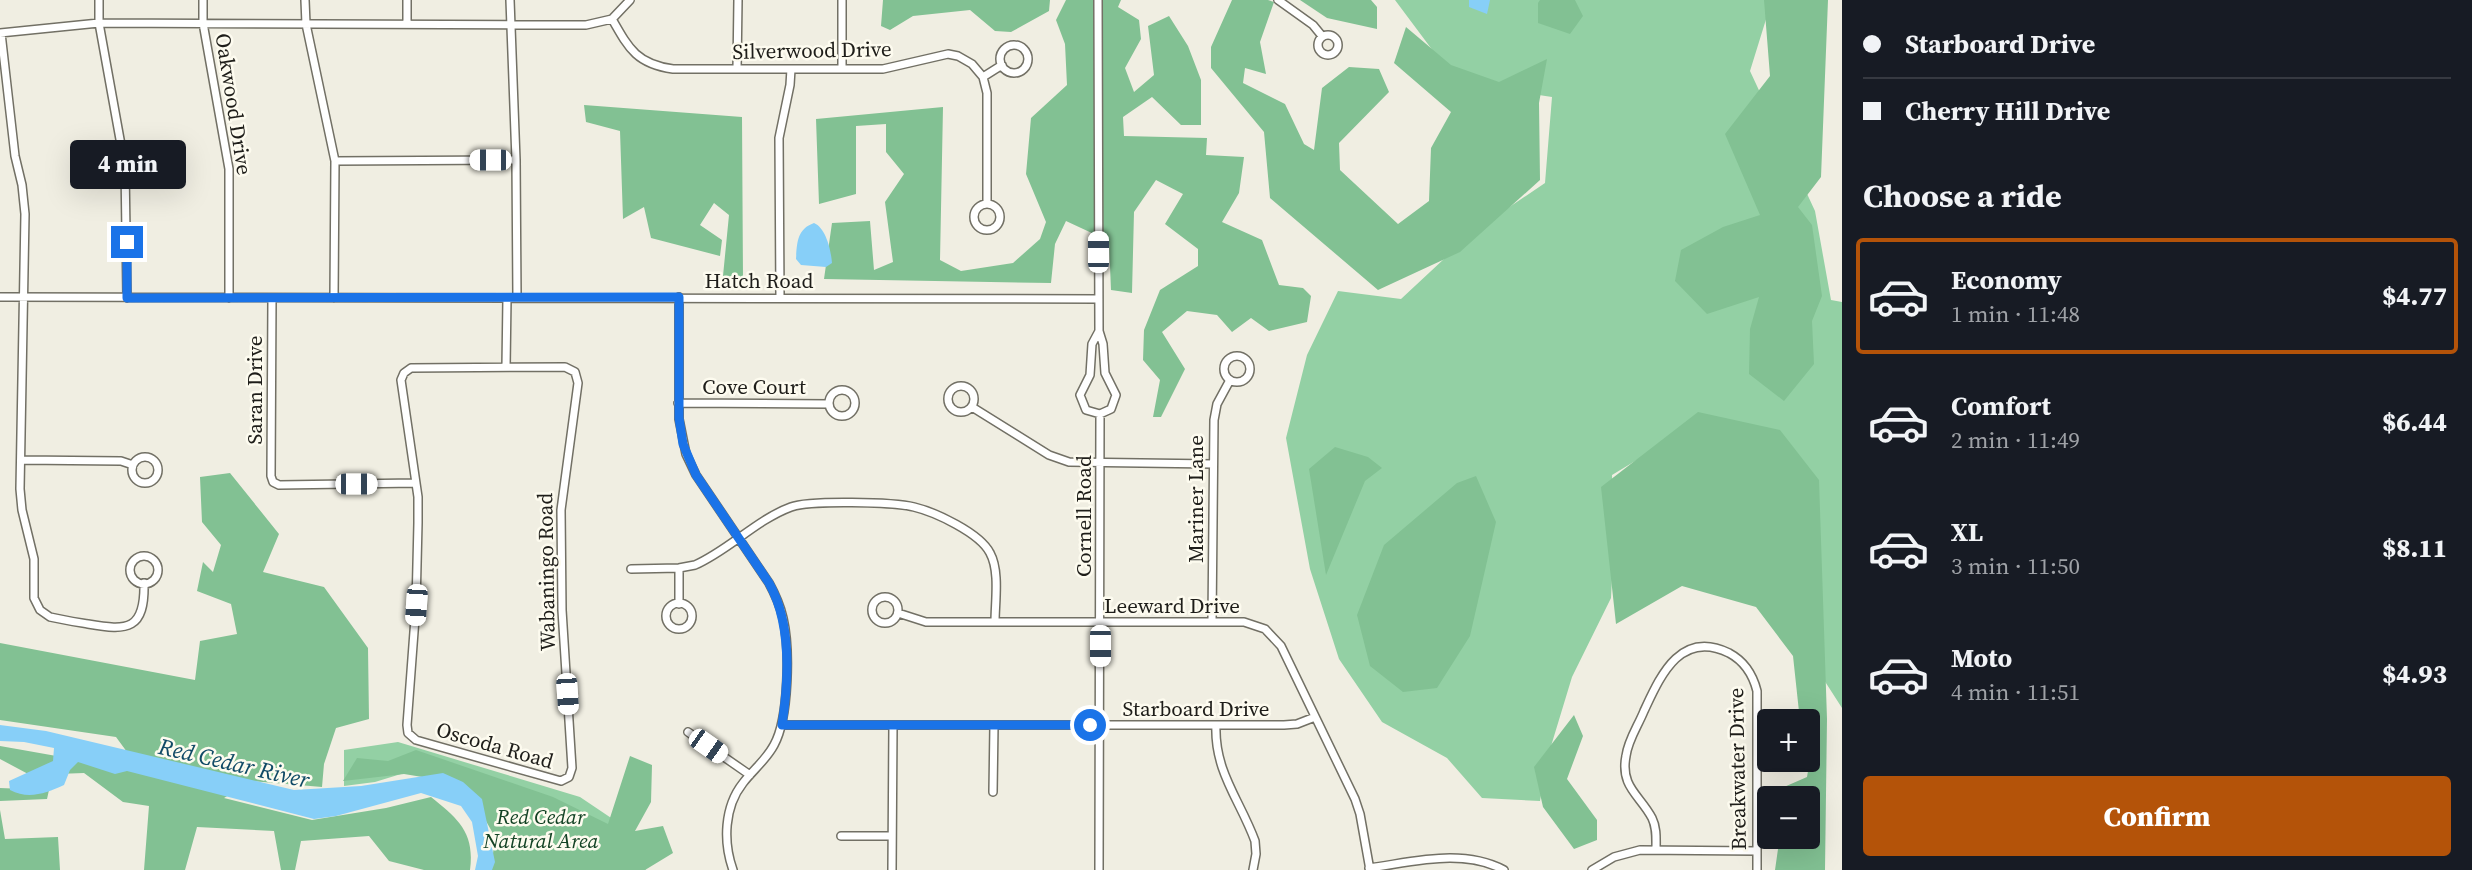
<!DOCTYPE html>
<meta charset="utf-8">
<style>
:root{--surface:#171b24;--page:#242831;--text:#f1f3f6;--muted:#9ea1a6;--line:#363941;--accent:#b45309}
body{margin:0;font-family:"Source Serif 4",serif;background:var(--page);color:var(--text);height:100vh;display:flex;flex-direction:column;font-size:26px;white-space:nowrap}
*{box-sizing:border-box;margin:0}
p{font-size:23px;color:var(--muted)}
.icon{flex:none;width:38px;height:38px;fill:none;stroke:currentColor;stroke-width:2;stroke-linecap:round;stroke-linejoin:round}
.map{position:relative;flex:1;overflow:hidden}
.drawer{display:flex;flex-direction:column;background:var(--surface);width:630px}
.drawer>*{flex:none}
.hud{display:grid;align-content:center;height:154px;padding:0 21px;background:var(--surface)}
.tools{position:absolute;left:1757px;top:709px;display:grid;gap:14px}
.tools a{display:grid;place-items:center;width:63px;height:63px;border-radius:7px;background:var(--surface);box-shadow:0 7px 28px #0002;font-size:35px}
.end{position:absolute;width:32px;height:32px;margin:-16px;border:9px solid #1a73e8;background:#fff;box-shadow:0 0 0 4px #fff}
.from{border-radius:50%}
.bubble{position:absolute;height:49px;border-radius:7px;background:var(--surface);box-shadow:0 7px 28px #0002;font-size:23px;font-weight:800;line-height:49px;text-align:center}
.car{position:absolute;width:21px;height:42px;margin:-21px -10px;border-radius:9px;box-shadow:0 0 5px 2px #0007;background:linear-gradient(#fff 24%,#345 0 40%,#fff 0 76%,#345 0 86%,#fff 0)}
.hud b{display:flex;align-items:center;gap:24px;height:66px;font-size:26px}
.hud b+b{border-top:2px solid var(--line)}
.hud i{width:18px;height:18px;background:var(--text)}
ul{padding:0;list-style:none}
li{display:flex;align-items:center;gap:21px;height:116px;margin:0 14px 10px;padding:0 7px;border:4px solid transparent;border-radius:7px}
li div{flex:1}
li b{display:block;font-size:26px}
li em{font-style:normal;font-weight:800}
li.active{border-color:var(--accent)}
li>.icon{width:63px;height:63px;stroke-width:1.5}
h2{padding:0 21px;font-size:32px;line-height:84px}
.action{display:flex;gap:14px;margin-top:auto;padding:14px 21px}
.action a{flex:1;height:80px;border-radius:7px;background:var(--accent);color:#fff;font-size:28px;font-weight:800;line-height:80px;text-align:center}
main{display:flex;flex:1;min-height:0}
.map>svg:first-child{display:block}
.green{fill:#93d0a4}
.forest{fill:#82c193}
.water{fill:#87cff8}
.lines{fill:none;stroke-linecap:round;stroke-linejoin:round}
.minor-casing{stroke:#727065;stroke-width:10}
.minor{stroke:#fff;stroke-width:7}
.route{stroke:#1a73e8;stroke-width:9}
.labels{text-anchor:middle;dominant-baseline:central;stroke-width:5;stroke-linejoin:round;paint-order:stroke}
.street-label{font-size:21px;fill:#1e1d19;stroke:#fdfbef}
.park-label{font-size:21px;font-style:italic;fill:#124224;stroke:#fdfbef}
.water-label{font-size:23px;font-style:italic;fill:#104a66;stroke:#fdfbef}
</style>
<main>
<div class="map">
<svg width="1842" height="870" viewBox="0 0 1842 870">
<rect width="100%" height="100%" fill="#f0eee2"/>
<path class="green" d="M1395,0H1772L1750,71L1815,211L1831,300L1842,302V708L1670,440L1612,475L1614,537L1611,598L1572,677L1548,756L1540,801L1482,798L1447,758L1382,722L1339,659L1310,569L1286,438L1307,355L1338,291L1401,299L1474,231L1545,183L1552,97L1457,83Z
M398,742L580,797L629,830V849L646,870H498L497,811L414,770L375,782L344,786V750Z"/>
<path class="forest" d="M883,0H1050L1049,11L1011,32L995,31L970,10L913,16L890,30L881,26Z
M1066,0H1121L1118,7L1139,20L1141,39L1125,68L1134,92L1154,75L1148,26L1169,16L1188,46L1201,80V125H1181L1152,97L1123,117L1124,136L1207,138L1206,155L1244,157L1239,193L1222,222L1262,240L1279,285L1303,288L1311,296L1307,322L1269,331L1251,318L1232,332L1217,315L1187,311L1162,332L1185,369L1161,417H1153L1160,380L1143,360L1144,330L1160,290L1198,266V249L1165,224L1183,194L1156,180L1134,212L1132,293L1111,290L1109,241L1066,221L1055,244L1051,283L824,279L832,223L870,221L874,270L893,262L885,202L904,174L886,152V124L856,126V194L819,204L816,119L943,107L940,260L961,271L1013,263L1040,239L1046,222L1026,174L1031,118L1067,85L1065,44L1056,20Z
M1232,0H1268L1274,2L1260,42L1266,74L1245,68L1243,83L1285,104L1304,144L1314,150L1322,88L1349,67L1379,69L1389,92L1339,143L1340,170L1398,224L1429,201L1431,148L1451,112L1394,63L1406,27L1451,65L1499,82L1547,59L1539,103L1540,180L1460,252L1378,290L1270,198L1264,132L1211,68V47Z
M1300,0H1371L1377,7V29L1327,18Z
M1540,0H1575L1583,16L1570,34L1538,23V3Z
M1764,0H1828L1821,177L1798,207L1812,225L1822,296L1812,321L1814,364L1784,401L1749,374L1750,329L1759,297L1707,314L1675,281L1681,250L1723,227L1760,215L1725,134L1770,76Z
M584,105L742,117L743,280L723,276L729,215L714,203L700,225L722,240L720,256L651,238L644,207L623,219L620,131L586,122Z
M1698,412L1780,430L1819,480L1827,719L1825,870H1775L1778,849L1799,837L1808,836V798H1782L1784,787L1807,777L1810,759L1808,758V721H1800L1793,656L1756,607L1682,586L1616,624L1601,487Z
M1335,447L1368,457L1382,468L1365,481L1326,575L1309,469Z
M230,473L279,534L263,572L324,587L368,648L369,719L336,728L324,764L322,787L252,781L224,798L312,820L386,808L431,797C458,819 475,832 470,870H424L389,861L369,836L301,841L295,870H281L274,831L197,827L185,870H144L149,806L123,802L84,773L30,775L0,759V746L141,771L116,737L0,720V643L195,680L200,641L237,634L231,604L197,591L203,562L213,572L221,545L202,522L200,477Z
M1476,476L1496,522L1470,636L1437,688L1403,692L1370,666L1357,615L1384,545L1457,483Z
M1574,715L1583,736L1567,779L1597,820V840L1574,849L1543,807L1534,767Z
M416,750L553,797L608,824L630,756L652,765L651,802L635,831L663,826L673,853L645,870H491L495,837L465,784L404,774L343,781L357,758L388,761Z
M0,788L49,790L47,799L0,801Z
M0,810L5,839L58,837L60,870H0Z"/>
<path class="water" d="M1469,0H1490L1487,14L1469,7Z
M814,223C826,228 831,250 832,263L826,267L801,265L796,259C797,243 797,229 814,223Z
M0,725L46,731L294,790L361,786L443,773L463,782L482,799L495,862L492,870H475L478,856L472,822L461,806L421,793L336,816L314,819L127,771L115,774L78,762L70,770L64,785C46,793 29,800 10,790L9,781L53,761L54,748L24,742L0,741Z"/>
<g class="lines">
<defs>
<path id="minor" d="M99,0V23L125,167L127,298
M203,0V23L229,169V298
M305,0L306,24L335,161L334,298
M510,0L516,160L517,298
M842,0V69
M1098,0L1099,331L1103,344L1105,373L1116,395L1111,409L1100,414L1086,410L1080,395L1090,375L1092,344L1099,331
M1278,0L1313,25L1322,36
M612,19C629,49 637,64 673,69H883L948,54L958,56L972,64L983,77L987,93V203
M407,23V0
M0,33L99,23L586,25L612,19L630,0
M1,33L15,156L22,185L25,214L20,489L22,510L34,559V598L40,610L50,617C63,620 76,622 88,624C128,631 145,630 144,583
M1318 45a10 10 0 1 1 20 0a10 10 0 1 1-20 0Z
M1000 59a14 14 0 1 1 28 0a14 14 0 1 1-28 0Z
M737,69L738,0
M983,77L1002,65
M335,161L516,160
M974 217a13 13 0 1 1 26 0a13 13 0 1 1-26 0Z
M0,297L1099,299
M679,297V419L686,454L696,475L769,583C775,594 780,605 783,618C790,648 789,718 774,745C766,760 753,770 743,783C724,807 723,842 733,870
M780,297L779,138L790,85L791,69
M272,298L271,476L273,482L279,485L416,483
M1224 369a13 13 0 1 1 26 0a13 13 0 1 1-26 0Z
M506,367L507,298
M565,367L575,372L578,383L561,510L562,610L572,768L569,777L561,781L416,740L408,733L407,725L416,605L418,523V497L401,380L404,373L411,368Z
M948 399a13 13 0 1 1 26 0a13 13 0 1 1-26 0Z
M829 403a13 13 0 1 1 26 0a13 13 0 1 1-26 0Z
M678,403L829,404
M972,407L1049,455L1069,462L1213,464
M132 470a13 13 0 1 1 26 0a13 13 0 1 1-26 0Z
M21,460L121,461L133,465
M130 570a14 14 0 1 1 28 0a14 14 0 1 1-28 0Z
M679,568V604
M631,569L679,568L695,565C729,550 756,520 791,507C809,500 894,502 914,507C935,512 980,533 990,553C1000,571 995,602 995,622
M872 610a13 13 0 1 1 26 0a13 13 0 1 1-26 0Z
M666 616a13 13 0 1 1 26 0a13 13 0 1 1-26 0Z
M898,613L926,622H1244L1265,629L1281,646L1355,799L1360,814L1370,870
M1212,621L1214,420L1217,404L1230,380
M782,725H1284L1297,724L1315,717
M1216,725C1214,771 1240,800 1255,841L1256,854L1253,870
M688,732L750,775
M993,792L994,725
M841,836H892
M1656,850C1656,839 1657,828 1652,818C1640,795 1620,787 1626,756C1628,740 1638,726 1644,711C1660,677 1680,629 1729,653C1744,661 1753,675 1757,691V870
M1369,868C1414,862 1462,848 1504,870
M892,870L893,725
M1099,870L1100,414
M1592,870L1614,857L1640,850L1757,851"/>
</defs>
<use href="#minor" class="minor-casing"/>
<use href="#minor" class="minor"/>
</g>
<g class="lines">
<path class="route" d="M127,242V298L679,297V418L683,444L696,475L769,583C792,624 789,679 782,725H1090"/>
</g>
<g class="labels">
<g class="street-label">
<text transform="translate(812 50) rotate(-1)">Silverwood Drive</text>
<text transform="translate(234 104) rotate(81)">Oakwood Drive</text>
<text x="759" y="280">Hatch Road</text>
<text x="754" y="386">Cove Court</text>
<text transform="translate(254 390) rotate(-90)">Saran Drive</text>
<text transform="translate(1195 499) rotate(-90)">Mariner Lane</text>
<text transform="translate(1083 516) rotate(-90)">Cornell Road</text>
<text transform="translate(546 572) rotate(-91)">Wabaningo Road</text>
<text x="1172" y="605">Leeward Drive</text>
<text x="1196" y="708">Starboard Drive</text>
<text transform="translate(495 745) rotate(16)">Oscoda Road</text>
<text transform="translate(1737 769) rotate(-91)">Breakwater Drive</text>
</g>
<g class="park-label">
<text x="541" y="816">Red Cedar<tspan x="541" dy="24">Natural Area</tspan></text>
</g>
<g class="water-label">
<text transform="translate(234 763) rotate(13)">Red Cedar River</text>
</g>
</g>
</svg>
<div class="tools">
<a>+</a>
<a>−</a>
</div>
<i class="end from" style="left:1090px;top:725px"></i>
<i class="end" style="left:127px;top:242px"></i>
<div class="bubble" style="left:70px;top:140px;width:116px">4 min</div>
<i class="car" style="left:490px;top:160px;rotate:270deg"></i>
<i class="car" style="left:1098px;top:252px;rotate:0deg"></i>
<i class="car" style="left:356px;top:484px;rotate:90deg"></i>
<i class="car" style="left:416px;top:605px;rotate:184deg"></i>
<i class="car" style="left:1100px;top:646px;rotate:180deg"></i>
<i class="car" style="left:567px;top:694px;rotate:176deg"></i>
<i class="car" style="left:708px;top:746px;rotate:125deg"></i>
</div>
<section class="drawer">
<div class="hud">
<b><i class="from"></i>Starboard Drive</b>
<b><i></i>Cherry Hill Drive</b>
</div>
<h2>Choose a ride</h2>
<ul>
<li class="active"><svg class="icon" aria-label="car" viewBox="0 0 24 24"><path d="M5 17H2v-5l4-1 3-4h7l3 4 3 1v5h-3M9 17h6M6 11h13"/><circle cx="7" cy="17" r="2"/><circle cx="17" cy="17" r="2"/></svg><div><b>Economy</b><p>1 min · 11:48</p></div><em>$4.77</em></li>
<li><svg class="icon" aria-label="car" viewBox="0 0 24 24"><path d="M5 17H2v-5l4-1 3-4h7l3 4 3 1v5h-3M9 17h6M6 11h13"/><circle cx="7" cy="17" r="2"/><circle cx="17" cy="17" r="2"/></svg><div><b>Comfort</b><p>2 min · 11:49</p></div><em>$6.44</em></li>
<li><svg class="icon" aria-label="car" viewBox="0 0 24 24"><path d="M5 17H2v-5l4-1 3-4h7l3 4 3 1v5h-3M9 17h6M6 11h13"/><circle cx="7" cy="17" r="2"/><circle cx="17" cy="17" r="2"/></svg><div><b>XL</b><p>3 min · 11:50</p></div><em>$8.11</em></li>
<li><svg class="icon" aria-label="car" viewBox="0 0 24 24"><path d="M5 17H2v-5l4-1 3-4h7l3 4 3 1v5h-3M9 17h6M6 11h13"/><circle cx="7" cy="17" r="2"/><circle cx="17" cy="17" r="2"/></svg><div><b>Moto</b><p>4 min · 11:51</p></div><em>$4.93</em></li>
</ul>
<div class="action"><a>Confirm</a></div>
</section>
</main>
